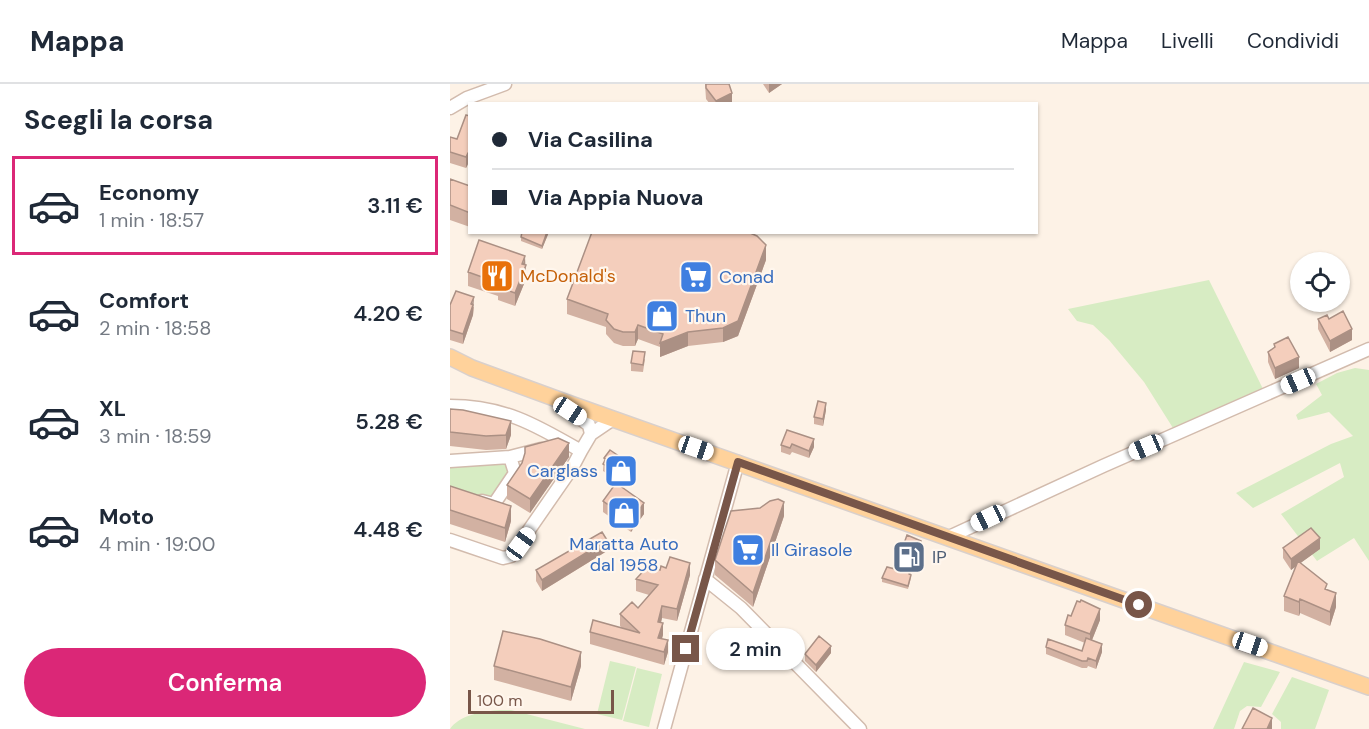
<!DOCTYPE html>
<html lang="it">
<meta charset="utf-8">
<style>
:root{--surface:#fff;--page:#f2f2f3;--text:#1f2937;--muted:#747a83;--line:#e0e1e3;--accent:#db2777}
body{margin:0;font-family:"DM Sans",sans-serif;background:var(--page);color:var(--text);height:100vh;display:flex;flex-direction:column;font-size:22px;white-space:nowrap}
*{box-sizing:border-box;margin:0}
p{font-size:20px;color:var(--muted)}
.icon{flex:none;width:33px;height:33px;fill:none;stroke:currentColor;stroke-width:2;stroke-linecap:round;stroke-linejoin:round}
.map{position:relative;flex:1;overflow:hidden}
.side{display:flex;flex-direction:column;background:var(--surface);width:450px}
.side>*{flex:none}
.banner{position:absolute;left:18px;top:18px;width:570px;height:132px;border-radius:0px;box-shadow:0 2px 4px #0004;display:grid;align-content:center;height:132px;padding:0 24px;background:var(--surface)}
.tools{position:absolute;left:840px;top:168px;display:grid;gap:12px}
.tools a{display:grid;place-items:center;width:60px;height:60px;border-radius:50%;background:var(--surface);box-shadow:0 2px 4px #0004;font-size:30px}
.scale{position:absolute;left:18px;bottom:15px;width:146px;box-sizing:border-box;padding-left:6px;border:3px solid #785649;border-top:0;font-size:16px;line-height:21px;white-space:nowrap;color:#785649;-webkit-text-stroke:4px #fff6ed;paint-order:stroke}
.end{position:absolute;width:27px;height:27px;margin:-14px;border:8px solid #785649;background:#fff;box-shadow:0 0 0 3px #fff}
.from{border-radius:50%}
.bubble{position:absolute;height:42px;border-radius:21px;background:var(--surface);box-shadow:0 2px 4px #0004;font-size:20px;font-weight:600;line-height:42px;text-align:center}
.car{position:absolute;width:18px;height:36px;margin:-18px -9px;border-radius:8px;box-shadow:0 0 4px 2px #0007;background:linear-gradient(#fff 24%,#345 0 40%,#fff 0 76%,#345 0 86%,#fff 0)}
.banner b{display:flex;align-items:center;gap:21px;height:57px;font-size:22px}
.banner b+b{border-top:2px solid var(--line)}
.banner i{width:15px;height:15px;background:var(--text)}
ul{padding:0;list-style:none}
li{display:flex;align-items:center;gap:18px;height:99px;margin:0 12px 9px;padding:0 12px;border:3px solid transparent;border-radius:0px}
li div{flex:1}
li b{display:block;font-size:22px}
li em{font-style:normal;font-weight:600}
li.active{border-color:var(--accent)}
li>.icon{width:54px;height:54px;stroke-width:1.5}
h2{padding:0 24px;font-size:27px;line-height:72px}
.cta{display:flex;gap:12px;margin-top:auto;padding:12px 24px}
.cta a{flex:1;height:69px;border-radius:36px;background:var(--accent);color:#fff;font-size:24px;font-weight:600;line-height:69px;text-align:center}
header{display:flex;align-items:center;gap:36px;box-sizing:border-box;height:84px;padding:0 30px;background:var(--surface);border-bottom:2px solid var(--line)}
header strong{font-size:28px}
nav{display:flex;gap:33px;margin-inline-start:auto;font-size:21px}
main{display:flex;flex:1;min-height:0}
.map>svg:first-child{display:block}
.green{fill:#d7ecc3}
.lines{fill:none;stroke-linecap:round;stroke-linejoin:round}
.minor-casing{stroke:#d2bbad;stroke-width:15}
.major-casing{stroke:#d9d0cc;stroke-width:18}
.minor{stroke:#fff;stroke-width:12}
.major{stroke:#ffd29b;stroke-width:15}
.wall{fill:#d2b1a2}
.shaded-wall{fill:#ab9084}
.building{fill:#f4cebc;stroke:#ab9084;stroke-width:1.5}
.route{stroke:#785649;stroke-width:8}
.labels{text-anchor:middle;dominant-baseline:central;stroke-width:4.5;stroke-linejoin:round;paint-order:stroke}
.food-label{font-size:18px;fill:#c56008;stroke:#fff6ed;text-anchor:start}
.shop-label{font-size:18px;fill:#366cbe;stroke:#fff6ed;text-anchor:start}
.service-label{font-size:18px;fill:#4e5e75;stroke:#fff6ed;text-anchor:start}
</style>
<header>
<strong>Mappa</strong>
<nav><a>Mappa</a><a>Livelli</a><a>Condividi</a></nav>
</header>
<main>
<section class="side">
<h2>Scegli la corsa</h2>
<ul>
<li class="active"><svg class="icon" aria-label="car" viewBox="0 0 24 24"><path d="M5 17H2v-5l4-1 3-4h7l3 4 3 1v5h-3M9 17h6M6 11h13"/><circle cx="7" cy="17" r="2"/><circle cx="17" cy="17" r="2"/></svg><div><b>Economy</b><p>1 min · 18:57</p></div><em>3.11 €</em></li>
<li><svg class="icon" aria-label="car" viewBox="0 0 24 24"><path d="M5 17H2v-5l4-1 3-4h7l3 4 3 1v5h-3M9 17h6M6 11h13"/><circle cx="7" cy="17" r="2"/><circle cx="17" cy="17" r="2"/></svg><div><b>Comfort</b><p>2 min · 18:58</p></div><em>4.20 €</em></li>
<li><svg class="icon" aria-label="car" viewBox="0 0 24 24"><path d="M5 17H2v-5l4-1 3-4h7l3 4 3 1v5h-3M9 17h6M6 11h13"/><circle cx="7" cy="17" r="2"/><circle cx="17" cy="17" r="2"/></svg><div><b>XL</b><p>3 min · 18:59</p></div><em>5.28 €</em></li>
<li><svg class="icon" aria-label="car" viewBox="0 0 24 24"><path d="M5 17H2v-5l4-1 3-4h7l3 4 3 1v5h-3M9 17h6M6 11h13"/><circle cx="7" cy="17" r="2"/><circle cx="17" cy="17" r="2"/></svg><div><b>Moto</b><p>4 min · 19:00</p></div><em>4.48 €</em></li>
</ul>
<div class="cta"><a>Conferma</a></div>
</section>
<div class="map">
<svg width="919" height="645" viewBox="0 0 919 645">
<rect width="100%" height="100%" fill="#fdf2e6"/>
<path class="green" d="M759,196L813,305L723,344L694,298L659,256L643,241L627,237L618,225Z
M905,284L919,286V477L904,454L867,477L831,430L894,393L890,379L803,424L786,409L881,360L903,352L879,328L848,336L846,331L872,311L866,300L887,289Z
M56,378L59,389L39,416L0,403V379Z
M160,577L186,583L172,636L147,630Z
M794,578L830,588L811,623L797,622L790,627L784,645H763Z
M187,584L212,590L199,643L173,637Z
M842,593L879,606L865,645H831V638L822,630Z
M50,626H61L135,645H0C9,631 34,627 50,626Z"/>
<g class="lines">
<defs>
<path id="minor" d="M0,24L17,14L55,0
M111,321L139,341L141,350
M0,322C54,322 86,341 131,367L141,350L163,335
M0,377L60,373L91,365
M32,417L44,420L65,389L60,373
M499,453L653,382L919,265
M0,456L53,474L61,472L122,384L131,367
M255,495L291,524L410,645
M214,645L288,378"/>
<path id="major" d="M0,273L22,284L115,318L919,603"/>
</defs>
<use href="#minor" class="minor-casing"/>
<use href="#major" class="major-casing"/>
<use href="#minor" class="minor"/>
<use href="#major" class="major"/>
</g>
<path class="wall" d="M255,0H279L282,20H260L256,15Z
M313,0H332L319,9Z
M20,32V80H18L16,84L0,79V54L7,55Z
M0,95L20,102V143L0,136Z
M72,148H99L92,165L71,157V153Z
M316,176L288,252L273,258L238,262L210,273V263L188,255L185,262H173L164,259L156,250V243L117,230V215Z
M75,181L76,195L65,222L48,216V212L18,202V188Z
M0,221L24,223L23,231L13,260L0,256Z
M868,235H879L902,256L880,268L868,245Z
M824,260L849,284L825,295L818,278V268L824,264Z
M195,275L193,288L181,287V279Z
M0,325L61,351L56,365L36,366L0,362Z
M376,326L373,342L364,340V333Z
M337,346L364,363L359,374L342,368L340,371L331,368V361Z
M75,363L119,373L80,429L57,415V401L72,379L75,371Z
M154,374L176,384L168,397L153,387Z
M0,402L61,437L55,458L0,440Z
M153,417L194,430L181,448L153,428Z
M310,424L334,432L303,523L265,491V476Z
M471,460L460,490L461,494L458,505L432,498V494L445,485Z
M833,464L870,465L850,479L877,506L886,523L880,542L850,529L849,532L834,527V512L846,482L841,486L833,474Z
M157,467L92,507L86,497V486Z
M210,486L240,491L227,537L212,534L211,539L213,551L212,555L218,568L214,581L140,560V548L172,544L170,542V530L188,524L199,511L186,507V495Z
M621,532L650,536L642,556L652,568L646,585L638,582L637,584H632L596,570V563L632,567L635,559L615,551V541Z
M381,569L366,588L355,577V570Z
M44,582H131L121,617L44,596Z"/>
<path class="shaded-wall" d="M319,0H332L319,9Z
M282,9V20H266V17Z
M18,69V80L16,84V73Z
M97,148H99L92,165V162Z
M316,161V176L288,252L273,258V244Z
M75,172L76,195L65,222V209Z
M24,213L23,231L13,260V250Z
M188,241V255L185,262V248Z
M902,245V256L880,268V257Z
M238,248V262L210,273V259Z
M849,273V284L825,295V284Z
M376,319V326L373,342V335Z
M61,337V351L56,365V351Z
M364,355V363L359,374V367Z
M119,359V373L80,429V415Z
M176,377V384L168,397V389Z
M334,418V432L303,523V509Z
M194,419V430L181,448V437Z
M61,422V437L55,458V444Z
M870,454V465L841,486V475Z
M157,456V467L92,507V496Z
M471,457V460L459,494V490Z
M240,479V491L227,537V525Z
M886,509V523L880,542V528Z
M850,515V529L849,532V518Z
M212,522V534L208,550V538Z
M650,525V536L640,561V550Z
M213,539V551L208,566V554Z
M218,556V568L214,581V568Z
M652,560V568L646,585V577Z
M381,562V569L366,588V581Z
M131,568V582L121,617V603Z
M822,634V645H817Z"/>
<path class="building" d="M256,0H279L282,9L266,17L256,4Z
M16,31L20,32V69H18L16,73L0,68V53L7,55Z
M0,95L20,102V129L0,121Z
M72,148H97L92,162L71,153Z
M142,148H298L307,152L316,161L288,237L273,244L238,248L210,259L213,250L188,241L185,248H173L164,245L156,236L158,230L117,215Z
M29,156L75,172L72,180L76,181L65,209L48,203L49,199L18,188Z
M6,207L24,213L21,220L23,221L13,250L0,246V221Z
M893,227L902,245L880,257L868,235L877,231L879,235Z
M838,253L849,273L825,284L818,268L825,263L824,260Z
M183,267L195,268L193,281L181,279Z
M368,317L376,319L373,335L364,333Z
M0,325L13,326L61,337L56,351L36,352L0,348Z
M337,346L364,355L359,367L342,360L340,364L331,361Z
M108,354L119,359L80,415L57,401L72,379L75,369V363Z
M160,366L176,377L168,389L153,380L156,375L154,374Z
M166,399L194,419L181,437L153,417Z
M0,402L61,422L55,444L0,426Z
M328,415L334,418L303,509L265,476L281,427L310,424L320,417Z
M861,444L870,454L841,475L833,464Z
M152,448L157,456L92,496L86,486Z
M457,451L471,457L459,490L461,491L458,502L432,494L437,483L445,485Z
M220,473L240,479L227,525L212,522L208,538L213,539L208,554L218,556L214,568L140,548L143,536L190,549L170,530L182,518L188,524L208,501L186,495L198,482L210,486L211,482L216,484Z
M848,477L877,500L875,505L886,509L880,528L850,515L849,518L834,512Z
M631,516L650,525L640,550L615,541L618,531L621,532L627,517L630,518Z
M53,547L90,555L131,568L121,603L44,582Z
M369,552L381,562L366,581L355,570Z
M636,554L652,560L646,577L638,574L637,577H632L596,563L598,555L632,567Z
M803,624L822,634L817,645H792Z"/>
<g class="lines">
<path class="route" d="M236,565L288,378L689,521"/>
</g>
<defs>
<symbol id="restaurant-square" viewBox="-11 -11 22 22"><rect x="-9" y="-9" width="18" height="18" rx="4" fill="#e8710a" stroke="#fff6ed"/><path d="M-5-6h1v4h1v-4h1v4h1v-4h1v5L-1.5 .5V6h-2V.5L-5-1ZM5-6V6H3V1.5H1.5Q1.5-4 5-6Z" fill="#fff"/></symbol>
<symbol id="supermarket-square" viewBox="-11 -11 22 22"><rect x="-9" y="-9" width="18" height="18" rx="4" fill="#3f7fe0" stroke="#fff6ed"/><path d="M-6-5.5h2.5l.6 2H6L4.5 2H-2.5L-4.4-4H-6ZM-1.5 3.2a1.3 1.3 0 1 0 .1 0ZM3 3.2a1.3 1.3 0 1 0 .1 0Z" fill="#fff"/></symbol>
<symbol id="shop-square" viewBox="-11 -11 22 22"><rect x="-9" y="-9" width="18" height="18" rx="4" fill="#3f7fe0" stroke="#fff6ed"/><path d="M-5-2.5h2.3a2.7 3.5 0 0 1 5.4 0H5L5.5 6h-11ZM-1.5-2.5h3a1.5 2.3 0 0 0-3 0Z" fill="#fff"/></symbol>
<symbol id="fuel-square" viewBox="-11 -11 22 22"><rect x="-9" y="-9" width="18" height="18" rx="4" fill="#5c6f8a" stroke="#fff6ed"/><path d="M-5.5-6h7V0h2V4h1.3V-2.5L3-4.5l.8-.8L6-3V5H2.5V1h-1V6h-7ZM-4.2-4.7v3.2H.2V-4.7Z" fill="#fff"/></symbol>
</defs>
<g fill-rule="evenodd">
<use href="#restaurant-square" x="28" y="173" width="38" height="38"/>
<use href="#supermarket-square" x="227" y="174" width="38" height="38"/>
<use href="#shop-square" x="193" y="213" width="38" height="38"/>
<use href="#shop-square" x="152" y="368" width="38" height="38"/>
<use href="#shop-square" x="155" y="410" width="38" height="38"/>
<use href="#supermarket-square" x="279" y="447" width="38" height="38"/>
<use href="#fuel-square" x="440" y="454" width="38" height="38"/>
</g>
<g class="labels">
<g class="food-label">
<text x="70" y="192">McDonald's</text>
</g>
<g class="shop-label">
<text x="269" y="193">Conad</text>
<text x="235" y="232">Thun</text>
<text x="148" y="387" text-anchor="end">Carglass</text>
<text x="174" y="460" text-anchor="middle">Maratta Auto<tspan x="174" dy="21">dal 1958</tspan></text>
<text x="321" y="466">Il Girasole</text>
</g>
<g class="service-label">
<text x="482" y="473">IP</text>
</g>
</g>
</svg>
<div class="tools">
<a><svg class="icon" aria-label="locate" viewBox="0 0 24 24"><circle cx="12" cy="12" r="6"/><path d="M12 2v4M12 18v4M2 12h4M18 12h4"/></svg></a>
</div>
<div class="scale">100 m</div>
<i class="end from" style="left:689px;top:521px"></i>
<i class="end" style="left:236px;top:565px"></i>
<div class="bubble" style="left:256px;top:544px;width:99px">2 min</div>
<i class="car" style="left:848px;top:297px;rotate:246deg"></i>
<i class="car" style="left:120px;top:327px;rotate:123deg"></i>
<i class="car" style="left:696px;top:363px;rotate:247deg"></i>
<i class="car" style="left:246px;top:364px;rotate:109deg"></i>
<i class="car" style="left:538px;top:434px;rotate:245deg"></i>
<i class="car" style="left:71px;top:460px;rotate:36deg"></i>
<i class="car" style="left:800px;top:560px;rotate:109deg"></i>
<div class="banner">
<b><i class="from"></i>Via Casilina</b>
<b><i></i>Via Appia Nuova</b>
</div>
</div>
</main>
